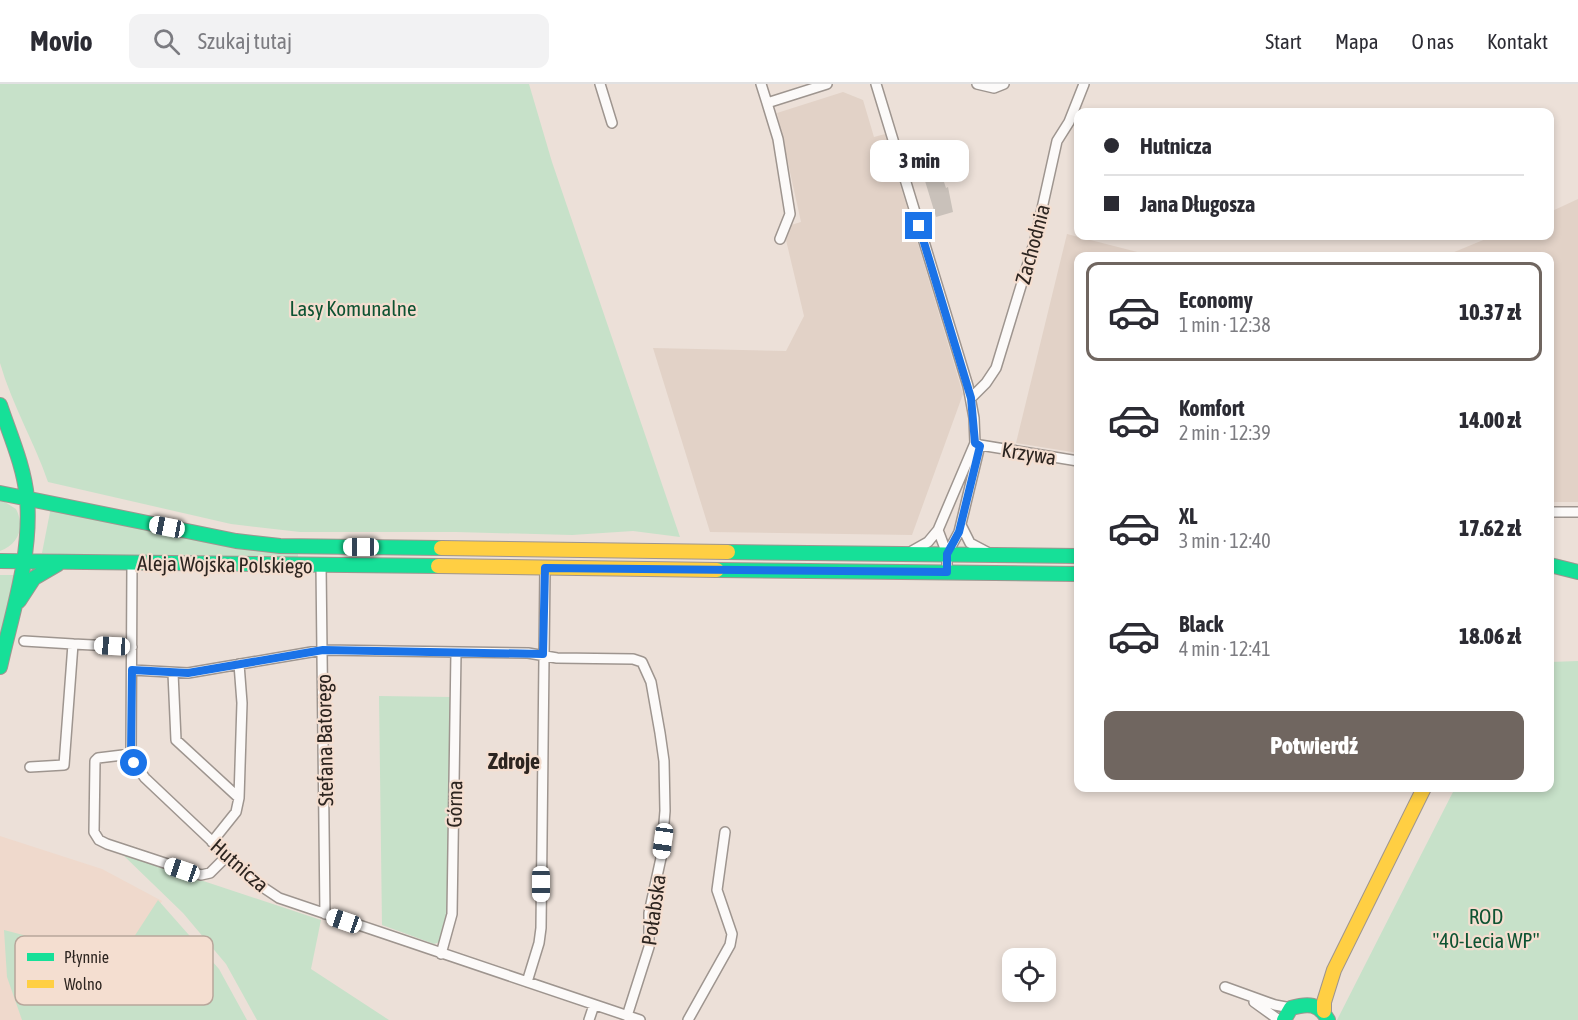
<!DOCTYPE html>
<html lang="pl">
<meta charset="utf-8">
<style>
:root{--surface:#fff;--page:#f2f2f3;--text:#2b2b33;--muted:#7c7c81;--line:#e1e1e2;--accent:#706660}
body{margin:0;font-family:"Asap Condensed",sans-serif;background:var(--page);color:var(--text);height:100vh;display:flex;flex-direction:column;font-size:22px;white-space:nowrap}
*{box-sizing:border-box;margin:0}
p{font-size:20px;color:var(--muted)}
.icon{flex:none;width:33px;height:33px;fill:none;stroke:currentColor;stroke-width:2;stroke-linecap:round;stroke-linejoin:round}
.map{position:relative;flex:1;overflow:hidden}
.drawer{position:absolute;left:1074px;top:168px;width:480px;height:540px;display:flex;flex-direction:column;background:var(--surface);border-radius:12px;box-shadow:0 3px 9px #0003}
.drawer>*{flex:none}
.guide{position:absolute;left:1074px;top:24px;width:480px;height:132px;border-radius:12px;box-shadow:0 3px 9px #0003;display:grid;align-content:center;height:132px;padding:0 30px;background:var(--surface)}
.tools{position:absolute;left:1002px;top:864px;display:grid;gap:12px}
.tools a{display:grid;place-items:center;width:54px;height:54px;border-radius:12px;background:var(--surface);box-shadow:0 3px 9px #0003;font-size:30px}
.end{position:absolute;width:27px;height:27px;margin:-14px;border:8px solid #1a73e8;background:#fff;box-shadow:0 0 0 3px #fff}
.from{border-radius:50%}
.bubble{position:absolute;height:42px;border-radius:12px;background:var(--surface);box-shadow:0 3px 9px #0003;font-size:20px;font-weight:800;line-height:42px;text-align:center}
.car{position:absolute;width:18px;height:36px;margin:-18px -9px;border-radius:8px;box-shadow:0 0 4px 2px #0007;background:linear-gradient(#fff 24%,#345 0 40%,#fff 0 76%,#345 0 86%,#fff 0)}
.guide b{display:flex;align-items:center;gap:21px;height:57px;font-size:22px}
.guide b+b{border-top:2px solid var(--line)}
.guide i{width:15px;height:15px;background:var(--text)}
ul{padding:10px 0 0;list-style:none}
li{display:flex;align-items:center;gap:18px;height:99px;margin:0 12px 9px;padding:0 18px;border:3px solid transparent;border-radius:12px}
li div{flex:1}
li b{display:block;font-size:22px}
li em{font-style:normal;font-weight:800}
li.selected{border-color:var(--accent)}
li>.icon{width:54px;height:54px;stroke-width:1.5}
.cta{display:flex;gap:12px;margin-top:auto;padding:12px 30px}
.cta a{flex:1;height:69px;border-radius:12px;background:var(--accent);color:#fff;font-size:24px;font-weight:800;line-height:69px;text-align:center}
header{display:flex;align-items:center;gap:36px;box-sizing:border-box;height:84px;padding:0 30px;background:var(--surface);border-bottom:2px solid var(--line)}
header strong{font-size:28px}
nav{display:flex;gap:33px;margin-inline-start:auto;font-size:21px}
.search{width:420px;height:54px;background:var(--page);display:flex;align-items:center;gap:15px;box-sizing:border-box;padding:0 21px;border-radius:12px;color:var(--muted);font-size:22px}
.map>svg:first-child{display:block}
.built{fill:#efd9cc}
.industrial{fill:#e2d2c7}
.green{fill:#c7e1c9}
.building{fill:#c9c1ba}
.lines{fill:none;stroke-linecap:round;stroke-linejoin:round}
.street-casing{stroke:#9e958f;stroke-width:12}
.fast-casing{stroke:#9e958f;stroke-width:16}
.slow-casing{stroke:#9e958f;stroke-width:16}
.street{stroke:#fcfaf9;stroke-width:9}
.fast{stroke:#16e098;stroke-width:14}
.slow{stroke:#ffcf43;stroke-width:14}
.route{stroke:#1a73e8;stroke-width:8}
.labels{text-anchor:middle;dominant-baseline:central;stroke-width:4.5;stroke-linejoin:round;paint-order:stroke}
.street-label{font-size:21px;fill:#2d2520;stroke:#f4ded0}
.park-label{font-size:21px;fill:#0e5332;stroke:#f4ded0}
.neighbourhood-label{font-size:22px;font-weight:bold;fill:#2d2520;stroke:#f4ded0}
.key{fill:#f4ded0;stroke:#b8a69b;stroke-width:1.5}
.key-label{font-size:16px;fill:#2d2520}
</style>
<header>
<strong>Movio</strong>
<div class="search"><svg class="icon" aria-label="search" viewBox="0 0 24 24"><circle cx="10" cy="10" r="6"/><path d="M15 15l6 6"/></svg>Szukaj tutaj</div>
<nav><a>Start</a><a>Mapa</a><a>O nas</a><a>Kontakt</a></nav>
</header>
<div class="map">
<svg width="1578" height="936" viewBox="0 0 1578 936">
<rect width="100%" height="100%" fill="#ece0d8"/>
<path class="built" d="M0,752L102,785L162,817L123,876L132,936H0Z"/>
<path class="industrial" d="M843,8L863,16L874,53L885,50L963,310L912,451L710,448L653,264L786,267L804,232L786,156L791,141L801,138L777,29Z
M1578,115V418H1550V172L1447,171L1493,152H1550V128Z
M1067,150L1153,172H1078V369L1016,359Z"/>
<path class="green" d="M0,0H529L552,78L680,453L633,447L572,451L456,448H300L231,440L48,398C34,357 12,321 0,279Z
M0,415L16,425C25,443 19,460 0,467Z
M51,423L298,467V476L132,474L42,469Z
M0,491H14L0,558Z
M1578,577V936H1337L1455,704H1550V578Z
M379,612L451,613L448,833L440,858L434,860L382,841Z
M122,770L321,836L311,885L389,936H257L226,880L183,829Z
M158,816L219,885L247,936H22L7,893L4,846L119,876Z"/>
<path class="building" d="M942,92L946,104L948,103L953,128L936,133L925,97Z"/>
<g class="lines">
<defs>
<path id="street" d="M600,0L612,39
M761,0L767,19
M876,0L968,302L974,334L975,359L980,361
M977,0L994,4L1004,0
M780,155L790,130L778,55L767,19L827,0
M971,314L986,299L996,284L1035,156L1057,57L1069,38L1084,0
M980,361L1078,377
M1550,428H1578
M961,441L970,459L987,468
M938,446L947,470V488
M912,467L928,458L938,446L975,359
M947,470L959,448L980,361
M132,479L131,670L134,679L145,694L255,798L279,814L640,936
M321,481L325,830
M24,557L73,560
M132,586L188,589L323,566L528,569L557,574L633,575L642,578L651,598L660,649L664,677L665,727L661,774L649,829V863L627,932
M173,589L176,656L239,714
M131,670L98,674L95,677L94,748L99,756L107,760L201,791L210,789L227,772
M30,683L64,681L73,560L132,563
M212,758L236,728L239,714L242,619L239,580
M441,870L452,830L456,568
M527,898L539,859L541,844L545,484
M1225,903L1275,921L1291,924
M1254,918L1279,936
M589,936L594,921
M688,936L730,861L732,850L717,806L725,748"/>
<path id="fast" d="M0,321C10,351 24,382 27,414C32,471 12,529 0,583
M0,409L236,457L280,462L441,464
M728,468L1078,472
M0,477L438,482
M1550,481L1578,488
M717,486L1078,490
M19,517L34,494L58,480
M1284,936L1291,924C1308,919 1319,919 1328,936"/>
<path id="slow" d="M441,464L728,468
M438,482L717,486
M1324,927V918L1334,886L1424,704"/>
</defs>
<use href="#street" class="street-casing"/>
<use href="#fast" class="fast-casing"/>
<use href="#slow" class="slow-casing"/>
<use href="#street" class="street"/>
<use href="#fast" class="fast"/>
<use href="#slow" class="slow"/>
</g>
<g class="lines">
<path class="route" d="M134,679L131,670L132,586L188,589L323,566L543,570L545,484L947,488V470L959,448L980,362L975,359L971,314L919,142"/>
</g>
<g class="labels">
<g class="street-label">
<text transform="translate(1032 160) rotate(-75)">Zachodnia</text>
<text transform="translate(1029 369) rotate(9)">Krzywa</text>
<text transform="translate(225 480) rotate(1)">Aleja Wojska Polskiego</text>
<text transform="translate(324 656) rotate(-91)">Stefana Batorego</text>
<text transform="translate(454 720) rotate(-89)">Górna</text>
<text transform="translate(240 781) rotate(41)">Hutnicza</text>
<text transform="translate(653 826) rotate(-82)">Połabska</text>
</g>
<g class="park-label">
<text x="353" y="224">Lasy Komunalne</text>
<text x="1486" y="832">ROD<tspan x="1486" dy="24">"40-Lecia WP"</tspan></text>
</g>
<g class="neighbourhood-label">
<text x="514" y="677">Zdroje</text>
</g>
</g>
<rect x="15" y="852" width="198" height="69" rx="9" class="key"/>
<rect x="27" y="869" width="27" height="8" fill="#16e098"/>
<rect x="27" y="896" width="27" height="8" fill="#ffcf43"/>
<g class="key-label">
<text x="64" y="879">Płynnie</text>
<text x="64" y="906">Wolno</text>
</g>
</svg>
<div class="tools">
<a><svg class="icon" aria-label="locate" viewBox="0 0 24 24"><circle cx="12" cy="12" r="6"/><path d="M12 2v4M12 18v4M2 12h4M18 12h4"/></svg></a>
</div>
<i class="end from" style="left:134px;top:679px"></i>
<i class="end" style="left:919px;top:142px"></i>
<div class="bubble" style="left:870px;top:56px;width:99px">3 min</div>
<i class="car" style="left:167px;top:443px;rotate:281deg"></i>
<i class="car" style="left:361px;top:463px;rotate:270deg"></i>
<i class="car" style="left:112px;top:562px;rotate:273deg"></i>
<i class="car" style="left:663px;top:757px;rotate:188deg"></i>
<i class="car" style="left:182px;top:786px;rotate:289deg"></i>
<i class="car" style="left:541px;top:800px;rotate:180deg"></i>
<i class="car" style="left:344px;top:837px;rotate:289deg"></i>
<div class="guide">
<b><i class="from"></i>Hutnicza</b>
<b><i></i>Jana Długosza</b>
</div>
<section class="drawer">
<ul>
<li class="selected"><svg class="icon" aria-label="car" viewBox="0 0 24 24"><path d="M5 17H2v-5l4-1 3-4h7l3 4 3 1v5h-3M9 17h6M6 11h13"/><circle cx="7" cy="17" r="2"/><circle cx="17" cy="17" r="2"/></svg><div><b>Economy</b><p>1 min · 12:38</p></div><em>10.37 zł</em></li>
<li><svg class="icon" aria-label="car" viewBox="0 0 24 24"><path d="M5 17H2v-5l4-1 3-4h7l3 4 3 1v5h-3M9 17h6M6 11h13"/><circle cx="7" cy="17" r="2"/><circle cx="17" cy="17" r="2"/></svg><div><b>Komfort</b><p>2 min · 12:39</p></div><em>14.00 zł</em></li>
<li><svg class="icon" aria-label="car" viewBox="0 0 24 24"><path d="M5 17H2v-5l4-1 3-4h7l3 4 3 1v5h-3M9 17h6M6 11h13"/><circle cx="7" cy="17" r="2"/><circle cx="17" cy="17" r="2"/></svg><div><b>XL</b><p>3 min · 12:40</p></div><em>17.62 zł</em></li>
<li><svg class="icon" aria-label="car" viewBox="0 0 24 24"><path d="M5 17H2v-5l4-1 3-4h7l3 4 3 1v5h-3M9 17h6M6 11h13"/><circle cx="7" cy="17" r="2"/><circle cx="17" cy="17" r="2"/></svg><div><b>Black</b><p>4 min · 12:41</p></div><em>18.06 zł</em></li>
</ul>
<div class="cta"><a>Potwierdź</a></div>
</section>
</div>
